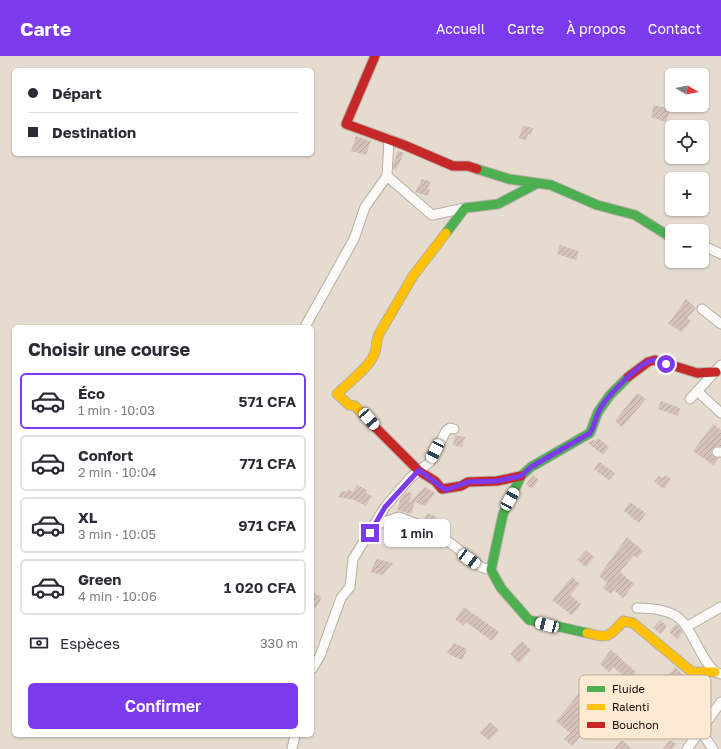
<!DOCTYPE html>
<html lang="fr">
<meta charset="utf-8">
<style>
:root{--surface:#fff;--page:#f2f2f3;--text:#2b2b33;--muted:#7c7c81;--line:#e1e1e2;--accent:#7c3aed}
body{margin:0;font-family:"Golos Text",sans-serif;background:var(--page);color:var(--text);height:100vh;display:flex;flex-direction:column;font-size:15px;white-space:nowrap}
*{box-sizing:border-box;margin:0}
p{font-size:13px;color:var(--muted)}
.icon{flex:none;width:22px;height:22px;fill:none;stroke:currentColor;stroke-width:2;stroke-linecap:round;stroke-linejoin:round}
.map{position:relative;flex:1;overflow:hidden}
.details{position:absolute;left:12px;top:269px;width:302px;height:412px;display:flex;flex-direction:column;background:var(--surface);border-radius:6px;box-shadow:0 1px 3px #0004}
.details>*{flex:none}
.hud{position:absolute;left:12px;top:12px;width:302px;height:88px;border-radius:6px;box-shadow:0 1px 3px #0004;display:grid;align-content:center;height:88px;padding:0 16px;background:var(--surface)}
.needle{width:26px;rotate:99deg}
.controls{position:absolute;left:665px;top:12px;display:grid;gap:8px}
.controls a{display:grid;place-items:center;width:44px;height:44px;border-radius:6px;background:var(--surface);box-shadow:0 1px 3px #0004;font-size:20px}
.end{position:absolute;width:18px;height:18px;margin:-9px;border:5px solid #7c3aed;background:#fff;box-shadow:0 0 0 2px #fff}
.from{border-radius:50%}
.bubble{position:absolute;height:28px;border-radius:6px;background:var(--surface);box-shadow:0 1px 3px #0004;font-size:13px;font-weight:600;line-height:28px;text-align:center}
.car{position:absolute;width:12px;height:24px;margin:-12px -6px;border-radius:5px;box-shadow:0 0 3px 1px #0007;background:linear-gradient(#fff 24%,#345 0 40%,#fff 0 76%,#345 0 86%,#fff 0)}
.hud b{display:flex;align-items:center;gap:14px;height:38px;font-size:15px}
.hud b+b{border-top:1px solid var(--line)}
.hud i{width:10px;height:10px;background:var(--text)}
ul{padding:0;list-style:none}
li{display:flex;align-items:center;gap:12px;height:56px;margin:0 8px 6px;padding:0 8px;border:2px solid var(--line);border-radius:6px}
li div{flex:1}
li b{display:block;font-size:15px}
li em{font-style:normal;font-weight:600}
li.current{border-color:var(--accent)}
li>.icon{width:36px;height:36px;stroke-width:1.5}
h2{padding:0 16px;font-size:18px;line-height:48px}
.pay{display:flex;align-items:center;gap:10px;height:44px;padding:0 16px;font-size:15px}
.pay p{margin-inline-start:auto}
.button{display:flex;gap:8px;margin-top:auto;padding:8px 16px}
.button a{flex:1;height:46px;border-radius:6px;background:var(--accent);color:#fff;font-size:16px;font-weight:600;line-height:46px;text-align:center}
header{display:flex;align-items:center;gap:24px;box-sizing:border-box;height:56px;padding:0 20px;background:var(--accent);color:#fff}
header strong{font-size:19px}
nav{display:flex;gap:22px;margin-inline-start:auto;font-size:14px}
.map>svg:first-child{display:block}
.building{fill:url(#building-hatch)}
.lines{fill:none;stroke-linecap:round;stroke-linejoin:round}
.street-casing{stroke:#b7aea5;stroke-width:11}
.fast-casing{stroke:#b7aea5;stroke-width:11}
.slow-casing{stroke:#b7aea5;stroke-width:11}
.jam-casing{stroke:#b7aea5;stroke-width:11}
.street{stroke:#fbfaf8;stroke-width:9}
.fast{stroke:#4caf50;stroke-width:9}
.slow{stroke:#ffc107;stroke-width:9}
.jam{stroke:#c62828;stroke-width:9}
.route{stroke:#7c3aed;stroke-width:5}
.key{fill:#fee9d2;stroke:#b8a794;stroke-width:1}
.key-label{font-size:11px;fill:#130c05}
</style>
<header>
<strong>Carte</strong>
<nav><a>Accueil</a><a>Carte</a><a>À propos</a><a>Contact</a></nav>
</header>
<div class="map">
<svg width="721" height="693" viewBox="0 0 721 693">
<defs>
<pattern id="building-hatch" width="6" height="6" patternUnits="userSpaceOnUse"><rect width="6" height="6" fill="#d5c3b9"/><path d="M-1 1l2-2M0 6l6-6M5 7l2-2" fill="none" stroke="#b6a69e"/></pattern>
</defs>
<rect width="100%" height="100%" fill="#e6dbcf"/>
<path class="building" d="M654,49L670,53L666,66L651,61Z
M523,70L533,72L531,79L528,78L526,84L519,82Z
M356,80L371,85L366,99L351,95Z
M398,95L404,97L396,114L393,113L394,106Z
M422,123L431,126L427,133H430L428,140L415,136Z
M560,189L579,195L576,204L557,198Z
M686,243L696,252L687,262L691,265L682,276L668,268Z
M637,337L646,343L622,371L615,365Z
M661,345L680,352L678,360L658,353Z
M713,368L721,374V390L714,391L711,396L714,401L719,402L713,409L693,395Z
M455,379L465,381L462,391L453,389Z
M598,382L609,391L603,399L588,387L593,384L595,385Z
M599,406L615,417L609,424L594,413Z
M533,419L539,424L532,433L526,428Z
M665,419L671,423L664,433L654,426L659,420L663,422Z
M357,429L367,434L366,437L372,440L366,450L354,444L338,441L342,435L347,436V433L353,436Z
M425,431L435,437L425,450L415,446L411,458L397,454L401,442L406,436L412,437L409,447Z
M630,446L646,457L639,467L624,455Z
M427,457L437,461L435,468L424,464Z
M627,481L643,495L637,502L634,499L620,516L634,528L623,542L614,534L611,538L603,532L607,527L599,520Z
M586,494L594,501L586,511L577,504Z
M377,503L393,507L382,519L370,516Z
M572,521L580,528L570,539L581,548L572,559L552,544Z
M312,536L322,541L316,552L312,550Z
M464,551L499,576L492,585L466,566L463,569L455,563Z
M660,564L667,570L661,578L653,572Z
M676,568L683,576L677,583L669,576Z
M522,585L531,594L519,607L510,598Z
M454,587L467,593L462,604L447,597Z
M611,594L636,616L629,624L613,611L609,616L600,608Z
M675,611L692,627L672,648L655,635Z
M582,634L597,648L592,653L601,662L584,682L581,680L572,690L564,683L570,677L556,665Z
M490,666L499,674L489,684L480,677Z
M622,684L632,693H614Z
M670,684L676,688L672,693H663Z"/>
<g class="lines">
<defs>
<path id="street" d="M389,83L387,120L432,159L465,152
M702,189L721,198
M702,253L721,268
M306,269L354,183L365,151L387,120
M697,335L721,357
M690,343L721,309
M717,396H721
M376,466L381,467L399,461L435,475L481,511L491,514
M637,552C650,552 667,553 679,562C694,574 704,615 721,618
M688,570L721,551
M312,613L320,600L341,542L350,531L353,503L385,451L410,422L430,406L446,375L450,372L454,373
M700,674L713,693
M292,693L295,679
M687,693L721,646"/>
<path id="fast" d="M477,113L509,123L551,129L597,149L635,159L672,182
M446,177L465,152L498,148L538,127
M587,577L529,564L501,532L491,514L503,458L521,420L531,411L590,377L598,356L610,339L628,321"/>
<path id="slow" d="M368,364L355,350L349,349L337,338C347,328 372,309 375,296C377,290 376,284 379,278L413,220L446,177
M587,577C608,583 609,581 623,565L633,567L692,616H715"/>
<path id="jam" d="M375,0L346,68L404,89L453,110H468L477,113
M628,321L648,306L655,304L697,317L716,316
M368,364L419,415L435,425L442,433L461,430L468,426L497,425L521,420"/>
</defs>
<use href="#street" class="street-casing"/>
<use href="#fast" class="fast-casing"/>
<use href="#slow" class="slow-casing"/>
<use href="#jam" class="jam-casing"/>
<use href="#street" class="street"/>
<use href="#fast" class="fast"/>
<use href="#slow" class="slow"/>
<use href="#jam" class="jam"/>
</g>
<g class="lines">
<path class="route" d="M370,477L385,451L419,414C424,418 444,433 446,434L468,426L497,425L521,420L531,411L590,377C594,371 595,364 598,357C604,343 639,306 654,304C658,304 663,306 666,308"/>
</g>
<rect x="579" y="619" width="132" height="64" rx="6" class="key"/>
<rect x="587" y="630" width="18" height="6" fill="#4caf50"/>
<rect x="587" y="648" width="18" height="6" fill="#ffc107"/>
<rect x="587" y="666" width="18" height="6" fill="#c62828"/>
<g class="key-label">
<text x="612" y="637">Fluide</text>
<text x="612" y="655">Ralenti</text>
<text x="612" y="673">Bouchon</text>
</g>
</svg>
<div class="controls">
<a><svg class="needle" viewBox="-14 -14 28 28"><path d="M0-13l5 13h-10z" fill="#e53935"/><path d="M0 13l5-13h-10z" fill="#7c7c81"/></svg></a>
<a><svg class="icon" aria-label="locate" viewBox="0 0 24 24"><circle cx="12" cy="12" r="6"/><path d="M12 2v4M12 18v4M2 12h4M18 12h4"/></svg></a>
<a>+</a>
<a>−</a>
</div>
<i class="end from" style="left:666px;top:308px"></i>
<i class="end" style="left:370px;top:477px"></i>
<div class="bubble" style="left:384px;top:463px;width:66px">1 min</div>
<i class="car" style="left:369px;top:363px;rotate:139deg"></i>
<i class="car" style="left:435px;top:395px;rotate:207deg"></i>
<i class="car" style="left:510px;top:443px;rotate:29deg"></i>
<i class="car" style="left:469px;top:503px;rotate:126deg"></i>
<i class="car" style="left:547px;top:569px;rotate:285deg"></i>
<div class="hud">
<b><i class="from"></i>Départ</b>
<b><i></i>Destination</b>
</div>
<section class="details">
<h2>Choisir une course</h2>
<ul>
<li class="current"><svg class="icon" aria-label="car" viewBox="0 0 24 24"><path d="M5 17H2v-5l4-1 3-4h7l3 4 3 1v5h-3M9 17h6M6 11h13"/><circle cx="7" cy="17" r="2"/><circle cx="17" cy="17" r="2"/></svg><div><b>Éco</b><p>1 min · 10:03</p></div><em>571 CFA</em></li>
<li><svg class="icon" aria-label="car" viewBox="0 0 24 24"><path d="M5 17H2v-5l4-1 3-4h7l3 4 3 1v5h-3M9 17h6M6 11h13"/><circle cx="7" cy="17" r="2"/><circle cx="17" cy="17" r="2"/></svg><div><b>Confort</b><p>2 min · 10:04</p></div><em>771 CFA</em></li>
<li><svg class="icon" aria-label="car" viewBox="0 0 24 24"><path d="M5 17H2v-5l4-1 3-4h7l3 4 3 1v5h-3M9 17h6M6 11h13"/><circle cx="7" cy="17" r="2"/><circle cx="17" cy="17" r="2"/></svg><div><b>XL</b><p>3 min · 10:05</p></div><em>971 CFA</em></li>
<li><svg class="icon" aria-label="car" viewBox="0 0 24 24"><path d="M5 17H2v-5l4-1 3-4h7l3 4 3 1v5h-3M9 17h6M6 11h13"/><circle cx="7" cy="17" r="2"/><circle cx="17" cy="17" r="2"/></svg><div><b>Green</b><p>4 min · 10:06</p></div><em>1 020 CFA</em></li>
</ul>
<div class="pay"><svg class="icon" aria-label="cash" viewBox="0 0 24 24"><path d="M3 7h18v10H3z"/><circle cx="12" cy="12" r="2"/></svg>Espèces<p>330 m</p></div>
<div class="button"><a>Confirmer</a></div>
</section>
</div>
